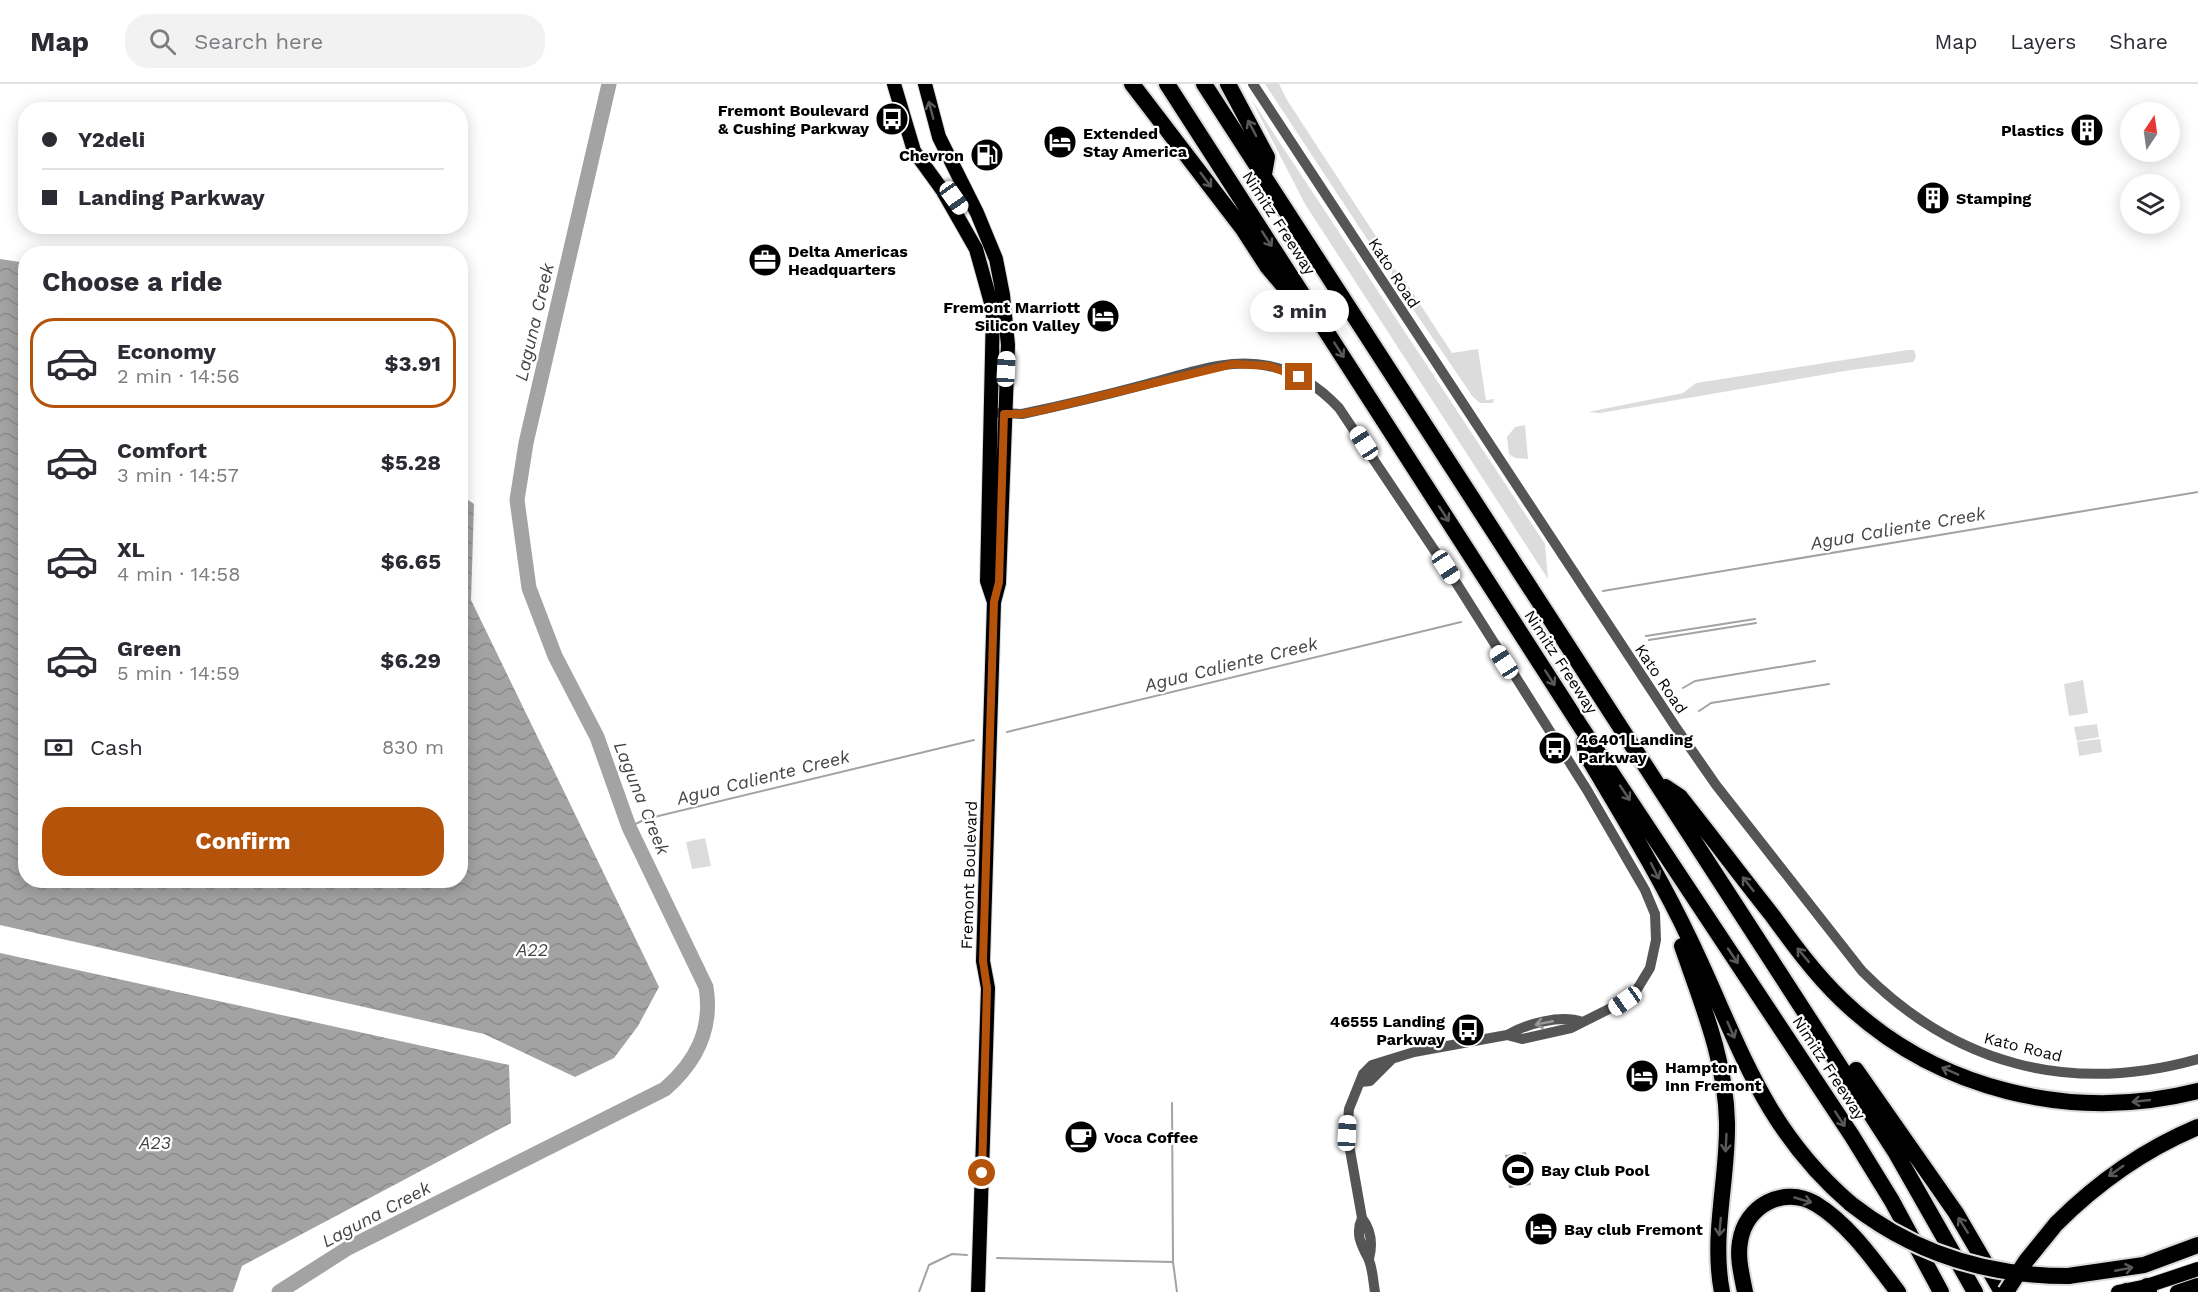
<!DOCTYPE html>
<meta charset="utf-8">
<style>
:root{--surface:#fff;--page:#f2f2f3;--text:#2b2b33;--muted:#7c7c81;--line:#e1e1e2;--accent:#b45309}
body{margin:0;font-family:"Work Sans",sans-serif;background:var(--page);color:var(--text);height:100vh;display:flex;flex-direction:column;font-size:22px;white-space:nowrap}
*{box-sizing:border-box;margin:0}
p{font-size:20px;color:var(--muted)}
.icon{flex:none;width:33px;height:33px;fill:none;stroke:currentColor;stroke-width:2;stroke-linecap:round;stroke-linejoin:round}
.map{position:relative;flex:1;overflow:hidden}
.details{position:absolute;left:18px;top:162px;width:450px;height:642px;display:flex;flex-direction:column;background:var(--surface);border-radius:24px;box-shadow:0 3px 15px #0003}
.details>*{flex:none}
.guide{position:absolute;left:18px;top:18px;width:450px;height:132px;border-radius:24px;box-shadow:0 3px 15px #0003;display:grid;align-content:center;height:132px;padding:0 24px;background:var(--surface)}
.needle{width:39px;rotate:13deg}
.buttons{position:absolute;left:2120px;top:18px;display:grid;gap:12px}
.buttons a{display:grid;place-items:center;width:60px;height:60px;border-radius:50%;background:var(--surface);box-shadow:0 3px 15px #0003;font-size:30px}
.end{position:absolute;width:27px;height:27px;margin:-14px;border:8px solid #b45309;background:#fff;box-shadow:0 0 0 3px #fff}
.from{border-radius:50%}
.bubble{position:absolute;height:42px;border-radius:21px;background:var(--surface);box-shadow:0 3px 15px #0003;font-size:20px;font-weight:700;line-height:42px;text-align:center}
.car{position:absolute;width:18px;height:36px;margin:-18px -9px;border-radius:8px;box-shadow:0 0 4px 2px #0007;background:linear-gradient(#fff 24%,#345 0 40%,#fff 0 76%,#345 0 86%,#fff 0)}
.guide b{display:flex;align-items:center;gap:21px;height:57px;font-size:22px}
.guide b+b{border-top:2px solid var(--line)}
.guide i{width:15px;height:15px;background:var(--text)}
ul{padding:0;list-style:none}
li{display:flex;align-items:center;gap:18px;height:90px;margin:0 12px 9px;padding:0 12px;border:3px solid transparent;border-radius:24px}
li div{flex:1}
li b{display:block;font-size:22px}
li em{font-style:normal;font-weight:700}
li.on{border-color:var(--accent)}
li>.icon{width:54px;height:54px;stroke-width:1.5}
h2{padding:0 24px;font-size:27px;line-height:72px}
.pay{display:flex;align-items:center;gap:15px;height:66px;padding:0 24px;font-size:22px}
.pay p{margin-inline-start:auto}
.button{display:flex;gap:12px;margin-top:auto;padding:12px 24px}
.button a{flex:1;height:69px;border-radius:24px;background:var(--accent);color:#fff;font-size:24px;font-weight:700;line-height:69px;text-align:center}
header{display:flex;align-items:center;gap:36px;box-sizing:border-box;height:84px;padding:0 30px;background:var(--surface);border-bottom:2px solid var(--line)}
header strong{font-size:28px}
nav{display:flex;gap:33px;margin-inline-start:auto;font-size:21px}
.search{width:420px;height:54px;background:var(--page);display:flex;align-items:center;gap:15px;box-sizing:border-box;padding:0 21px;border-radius:24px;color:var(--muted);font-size:22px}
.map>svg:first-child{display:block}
.green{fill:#dcdcdc}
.water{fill:url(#water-waves)}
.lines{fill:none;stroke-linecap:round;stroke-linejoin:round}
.stream{stroke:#a3a3a3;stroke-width:2}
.river{stroke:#a3a3a3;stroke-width:15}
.major-casing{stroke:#dbdbdb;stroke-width:16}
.highway-casing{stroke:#dbdbdb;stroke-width:20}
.minor{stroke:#555;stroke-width:10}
.major{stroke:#000;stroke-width:14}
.highway{stroke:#000;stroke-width:16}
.highway-bridge-casing{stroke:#dbdbdb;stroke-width:20;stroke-linecap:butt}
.highway-bridge{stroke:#000;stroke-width:16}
.oneway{stroke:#595959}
.oneway2{stroke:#999}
.route{stroke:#b45309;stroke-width:8}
.labels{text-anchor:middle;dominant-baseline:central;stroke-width:4.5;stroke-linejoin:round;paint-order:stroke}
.poi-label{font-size:16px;font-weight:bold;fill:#000;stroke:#fff;text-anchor:start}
.street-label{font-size:16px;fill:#000;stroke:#fff}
.water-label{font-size:18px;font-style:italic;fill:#444;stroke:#fff}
</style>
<header>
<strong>Map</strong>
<div class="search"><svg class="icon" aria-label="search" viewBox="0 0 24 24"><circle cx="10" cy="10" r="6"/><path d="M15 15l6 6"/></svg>Search here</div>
<nav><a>Map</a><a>Layers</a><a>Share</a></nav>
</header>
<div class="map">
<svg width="2198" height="1208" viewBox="0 0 2198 1208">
<defs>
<pattern id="water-waves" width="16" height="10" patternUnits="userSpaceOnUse" patternTransform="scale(1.5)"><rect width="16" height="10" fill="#a3a3a3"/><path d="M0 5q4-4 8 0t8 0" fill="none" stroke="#8b8b8b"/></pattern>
</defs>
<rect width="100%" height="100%" fill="#fff"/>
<path class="green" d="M1265,0H1279L1287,16L1381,160L1380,166L1374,165L1369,158Z
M1251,15L1545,460L1548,495L1305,120Z
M1393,184L1401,191L1452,269L1478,265L1486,316L1494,315L1493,319H1480L1473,313L1391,193Z
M1908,266H1914L1916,273L1913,278L1851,286L1600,329L1588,328L1683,309L1696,299Z
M1525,341L1528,375L1515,374L1509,370L1507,353L1515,343Z
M2083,596L2088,629L2069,632L2064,600Z
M2097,640L2099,653L2077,657L2074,643Z
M2100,655L2102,668L2079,672L2077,658Z
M705,754L711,782L692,785L686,758Z"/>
<path class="water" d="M0,175L26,179V796H460L461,411L474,420L471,516L659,903L638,942L614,974L575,993L484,950L0,841Z
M0,869L509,981L511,1039L242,1182L233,1208H0Z
M1526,1068L1531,1101L1509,1104L1505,1071Z"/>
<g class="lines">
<path class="stream" d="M1603,507L2198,408
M1646,552L1755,535
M1649,556L1756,539
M1683,604L1695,597L1815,577
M1699,627L1711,619L1829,600
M1007,648L1461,538
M629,743L646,735L974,656
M1172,1019L1173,1178
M997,1174L1173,1178L1177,1208
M919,1208L929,1181L952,1170L967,1171"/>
<path class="river" d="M279,1208L348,1164L665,1005C696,978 713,946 706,903L629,743L597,653L555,572L529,504L517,416L526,359L609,0"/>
<defs>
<path id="major" d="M894,0L914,67L943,107L976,165L993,226L987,497L994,518
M925,0L939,53L977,129L996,175L1003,211L1008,261L999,499L994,518L983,877L988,904L978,1208
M2118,1208L2147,1202L2198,1185
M2177,1208L2198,1201"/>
<path id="highway" d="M1132,0L1243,145L1267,182L1288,207L1302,214
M1167,0L1581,643L1852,1052L1892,1117L1941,1208
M1204,0L1896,1069L1975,1208
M1228,0L1267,73L1264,90
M1584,658L1586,670C1622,731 1660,792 1690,856C1739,958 1761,1043 1851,1120
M1665,703L1680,713C1711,752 1741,792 1772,831C1793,860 1815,890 1841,915C1935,1006 2072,1039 2198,1007
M1682,862C1702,920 1726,977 1727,1039C1728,1095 1711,1152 1722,1208
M1856,986L1956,1129L2002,1208
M2056,1140C2098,1098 2143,1066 2198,1043
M2068,1192L2144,1181L2198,1161
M2147,1202L2149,1208
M2127,1207L2128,1208
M1745,1208C1742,1192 1737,1174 1740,1158C1745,1122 1783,1101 1816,1120C1849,1140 1875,1178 1898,1208"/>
</defs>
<use href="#major" class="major-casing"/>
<use href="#highway" class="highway-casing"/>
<path class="minor" d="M1253,0L1675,642L1716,701L1862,887C1955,981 2070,1011 2198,975
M1000,329L1022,330C1064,321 1106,311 1147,300C1186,290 1229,273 1269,282C1297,288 1320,304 1339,324L1457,500L1587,706L1645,806L1655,830L1656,856L1650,884L1636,907L1625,917L1571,944L1522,955L1507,951
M1361,998L1370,997L1391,976
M1362,1134C1355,1149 1361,1161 1368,1174C1373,1184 1373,1198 1375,1208
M1369,1175C1373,1160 1371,1146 1362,1134L1347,1049L1349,1025L1363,990L1372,981L1414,968L1507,951C1526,940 1561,930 1582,938"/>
<use href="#major" class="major"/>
<use href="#highway" class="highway"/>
<defs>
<path id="highway-bridge" d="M1851,1120C1915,1170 1988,1192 2068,1192
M2006,1208L2026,1177L2056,1140"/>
</defs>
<use href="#highway-bridge" class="highway-bridge-casing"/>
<use href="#highway-bridge" class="highway-bridge"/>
</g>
<defs><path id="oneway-shaft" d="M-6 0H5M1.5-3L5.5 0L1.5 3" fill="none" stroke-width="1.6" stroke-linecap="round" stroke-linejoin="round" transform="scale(1.5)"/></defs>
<g class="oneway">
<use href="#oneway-shaft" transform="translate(931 26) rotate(-105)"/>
<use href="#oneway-shaft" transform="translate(1252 44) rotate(-118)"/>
<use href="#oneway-shaft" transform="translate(1206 96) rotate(53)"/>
<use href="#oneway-shaft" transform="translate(1267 155) rotate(57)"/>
<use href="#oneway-shaft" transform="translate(1339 266) rotate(57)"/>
<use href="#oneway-shaft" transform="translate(1444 430) rotate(57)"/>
<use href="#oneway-shaft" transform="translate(1550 594) rotate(57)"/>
<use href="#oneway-shaft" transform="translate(1625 709) rotate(56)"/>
<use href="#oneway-shaft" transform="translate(1655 787) rotate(63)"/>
<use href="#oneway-shaft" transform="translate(1748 800) rotate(-128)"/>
<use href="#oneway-shaft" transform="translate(1803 871) rotate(-130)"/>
<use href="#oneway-shaft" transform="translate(1733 872) rotate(56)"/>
<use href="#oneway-shaft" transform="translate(1731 946) rotate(66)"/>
<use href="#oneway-shaft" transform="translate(1950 987) rotate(-156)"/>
<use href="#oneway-shaft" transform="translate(2141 1017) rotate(174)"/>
<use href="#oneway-shaft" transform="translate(1840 1035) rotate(57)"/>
<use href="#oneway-shaft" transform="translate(1726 1059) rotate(93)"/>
<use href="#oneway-shaft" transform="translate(2116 1087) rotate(145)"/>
<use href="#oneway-shaft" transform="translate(1803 1116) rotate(16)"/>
<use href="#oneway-shaft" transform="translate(1963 1141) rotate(-122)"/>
<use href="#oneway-shaft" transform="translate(1720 1143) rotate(95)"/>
<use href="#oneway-shaft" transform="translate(2124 1185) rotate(-11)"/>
</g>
<use class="oneway2" href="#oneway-shaft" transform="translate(1544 939) rotate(169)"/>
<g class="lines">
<path class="route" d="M982,1089L987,904L983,877L994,518L999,498L1004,330H1022L1043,326L1233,280L1269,282L1299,293"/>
</g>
<defs>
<symbol id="bus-disc" viewBox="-11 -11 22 22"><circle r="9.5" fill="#000" stroke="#fff"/><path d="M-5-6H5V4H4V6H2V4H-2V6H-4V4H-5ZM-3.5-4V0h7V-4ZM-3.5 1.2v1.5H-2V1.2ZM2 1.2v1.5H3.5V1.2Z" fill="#fff"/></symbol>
<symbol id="building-disc" viewBox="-11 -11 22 22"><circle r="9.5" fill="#000" stroke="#fff"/><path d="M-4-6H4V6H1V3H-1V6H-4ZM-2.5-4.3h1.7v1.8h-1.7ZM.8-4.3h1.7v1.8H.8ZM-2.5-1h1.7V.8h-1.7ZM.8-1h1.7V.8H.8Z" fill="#fff"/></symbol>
<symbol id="hotel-disc" viewBox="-11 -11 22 22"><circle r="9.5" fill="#000" stroke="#fff"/><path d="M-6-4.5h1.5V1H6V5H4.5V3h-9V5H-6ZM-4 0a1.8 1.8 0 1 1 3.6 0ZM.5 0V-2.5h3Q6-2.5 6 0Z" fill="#fff"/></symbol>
<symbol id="fuel-disc" viewBox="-11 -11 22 22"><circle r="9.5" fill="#000" stroke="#fff"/><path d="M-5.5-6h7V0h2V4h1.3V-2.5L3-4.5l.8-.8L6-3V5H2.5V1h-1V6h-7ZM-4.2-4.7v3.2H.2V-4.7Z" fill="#fff"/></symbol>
<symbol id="office-disc" viewBox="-11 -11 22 22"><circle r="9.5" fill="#000" stroke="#fff"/><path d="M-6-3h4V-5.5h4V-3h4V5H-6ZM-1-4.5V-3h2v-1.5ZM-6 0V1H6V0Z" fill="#fff"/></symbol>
<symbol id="cafe-disc" viewBox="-11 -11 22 22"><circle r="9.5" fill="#000" stroke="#fff"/><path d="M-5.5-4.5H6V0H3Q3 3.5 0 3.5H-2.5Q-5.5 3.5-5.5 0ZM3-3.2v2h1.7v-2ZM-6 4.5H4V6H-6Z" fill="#fff"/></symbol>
<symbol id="stadium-disc" viewBox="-11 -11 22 22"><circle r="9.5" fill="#000" stroke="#fff"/><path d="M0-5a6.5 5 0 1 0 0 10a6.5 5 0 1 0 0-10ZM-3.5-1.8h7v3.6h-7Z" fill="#fff"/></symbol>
</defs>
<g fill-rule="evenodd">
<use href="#bus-disc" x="873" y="16" width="38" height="38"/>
<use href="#building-disc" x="2068" y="27" width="38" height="38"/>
<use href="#hotel-disc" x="1041" y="39" width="38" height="38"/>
<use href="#fuel-disc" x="968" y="52" width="38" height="38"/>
<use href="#building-disc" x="1914" y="95" width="38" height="38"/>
<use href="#office-disc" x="746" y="157" width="38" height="38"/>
<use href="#hotel-disc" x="1084" y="213" width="38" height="38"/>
<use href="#bus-disc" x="1536" y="645" width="38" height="38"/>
<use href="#bus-disc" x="1449" y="927" width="38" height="38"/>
<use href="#hotel-disc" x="1623" y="973" width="38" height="38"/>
<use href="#cafe-disc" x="1062" y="1034" width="38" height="38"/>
<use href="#stadium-disc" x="1499" y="1067" width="38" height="38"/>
<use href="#hotel-disc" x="1522" y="1126" width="38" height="38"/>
</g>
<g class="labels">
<g class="poi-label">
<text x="869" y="26" text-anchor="end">Fremont Boulevard<tspan x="869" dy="18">&amp; Cushing Parkway</tspan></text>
<text x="2064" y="46" text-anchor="end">Plastics</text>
<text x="1083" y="49">Extended<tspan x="1083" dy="18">Stay America</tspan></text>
<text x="964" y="71" text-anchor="end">Chevron</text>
<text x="1956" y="114">Stamping</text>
<text x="788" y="167">Delta Americas<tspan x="788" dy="18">Headquarters</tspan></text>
<text x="1080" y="223" text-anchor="end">Fremont Marriott<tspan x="1080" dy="18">Silicon Valley</tspan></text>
<text x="1578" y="655">46401 Landing<tspan x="1578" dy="18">Parkway</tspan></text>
<text x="1445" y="937" text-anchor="end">46555 Landing<tspan x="1445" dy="18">Parkway</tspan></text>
<text x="1665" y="983">Hampton<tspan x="1665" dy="18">Inn Fremont</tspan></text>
<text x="1104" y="1053">Voca Coffee</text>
<text x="1541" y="1086">Bay Club Pool</text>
<text x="1564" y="1145">Bay club Fremont</text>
</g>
<g class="street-label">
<text transform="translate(1279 139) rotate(57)">Nimitz Freeway</text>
<text transform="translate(1394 189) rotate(57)">Kato Road</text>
<text transform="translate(1561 578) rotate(57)">Nimitz Freeway</text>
<text transform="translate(1661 595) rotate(56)">Kato Road</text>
<text transform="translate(969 791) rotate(-88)">Fremont Boulevard</text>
<text transform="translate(2023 963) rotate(14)">Kato Road</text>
<text transform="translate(1829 984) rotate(57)">Nimitz Freeway</text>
</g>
<g class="water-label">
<text transform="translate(534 238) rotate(-77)">Laguna Creek</text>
<text transform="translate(1898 444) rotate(-10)">Agua Caliente Creek</text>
<text transform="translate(1231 580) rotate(-14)">Agua Caliente Creek</text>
<text transform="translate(763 693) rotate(-14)">Agua Caliente Creek</text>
<text transform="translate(642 714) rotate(68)">Laguna Creek</text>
<text x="532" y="865">A22</text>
<text x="155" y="1058">A23</text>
<text transform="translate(376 1130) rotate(-28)">Laguna Creek</text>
</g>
</g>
</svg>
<div class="buttons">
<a><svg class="needle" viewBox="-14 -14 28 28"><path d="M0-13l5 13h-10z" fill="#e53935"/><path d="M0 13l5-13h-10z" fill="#7c7c81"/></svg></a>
<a><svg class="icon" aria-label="layers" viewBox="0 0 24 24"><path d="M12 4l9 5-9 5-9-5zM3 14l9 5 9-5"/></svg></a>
</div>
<i class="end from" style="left:982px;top:1089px"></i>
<i class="end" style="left:1299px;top:293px"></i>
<div class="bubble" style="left:1250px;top:206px;width:99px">3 min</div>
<i class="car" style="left:954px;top:114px;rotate:145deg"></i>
<i class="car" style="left:1006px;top:285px;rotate:3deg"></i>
<i class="car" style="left:1364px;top:359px;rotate:327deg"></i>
<i class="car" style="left:1446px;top:483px;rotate:147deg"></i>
<i class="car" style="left:1504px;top:578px;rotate:327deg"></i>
<i class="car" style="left:1625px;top:917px;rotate:235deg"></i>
<i class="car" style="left:1347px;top:1049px;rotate:3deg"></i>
<div class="guide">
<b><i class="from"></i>Y2deli</b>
<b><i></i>Landing Parkway</b>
</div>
<section class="details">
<h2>Choose a ride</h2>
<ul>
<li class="on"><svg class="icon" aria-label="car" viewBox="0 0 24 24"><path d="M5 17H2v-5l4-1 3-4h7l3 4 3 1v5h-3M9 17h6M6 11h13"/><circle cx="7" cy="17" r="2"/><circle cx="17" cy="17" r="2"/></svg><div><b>Economy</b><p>2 min · 14:56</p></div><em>$3.91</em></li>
<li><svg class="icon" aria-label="car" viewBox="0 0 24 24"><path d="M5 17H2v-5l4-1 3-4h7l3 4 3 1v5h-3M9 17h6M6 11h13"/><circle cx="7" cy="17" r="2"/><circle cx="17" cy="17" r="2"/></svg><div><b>Comfort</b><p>3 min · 14:57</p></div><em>$5.28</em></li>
<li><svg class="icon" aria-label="car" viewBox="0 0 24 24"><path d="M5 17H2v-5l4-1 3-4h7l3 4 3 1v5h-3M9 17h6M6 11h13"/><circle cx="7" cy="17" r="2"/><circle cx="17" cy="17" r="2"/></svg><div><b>XL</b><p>4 min · 14:58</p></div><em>$6.65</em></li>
<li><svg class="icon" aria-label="car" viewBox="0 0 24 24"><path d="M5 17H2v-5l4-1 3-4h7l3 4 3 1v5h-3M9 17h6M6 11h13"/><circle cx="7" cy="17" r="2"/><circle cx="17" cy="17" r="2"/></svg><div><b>Green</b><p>5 min · 14:59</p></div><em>$6.29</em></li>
</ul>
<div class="pay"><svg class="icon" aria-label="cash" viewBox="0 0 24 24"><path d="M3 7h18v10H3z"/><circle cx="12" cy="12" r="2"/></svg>Cash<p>830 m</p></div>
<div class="button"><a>Confirm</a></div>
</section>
</div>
